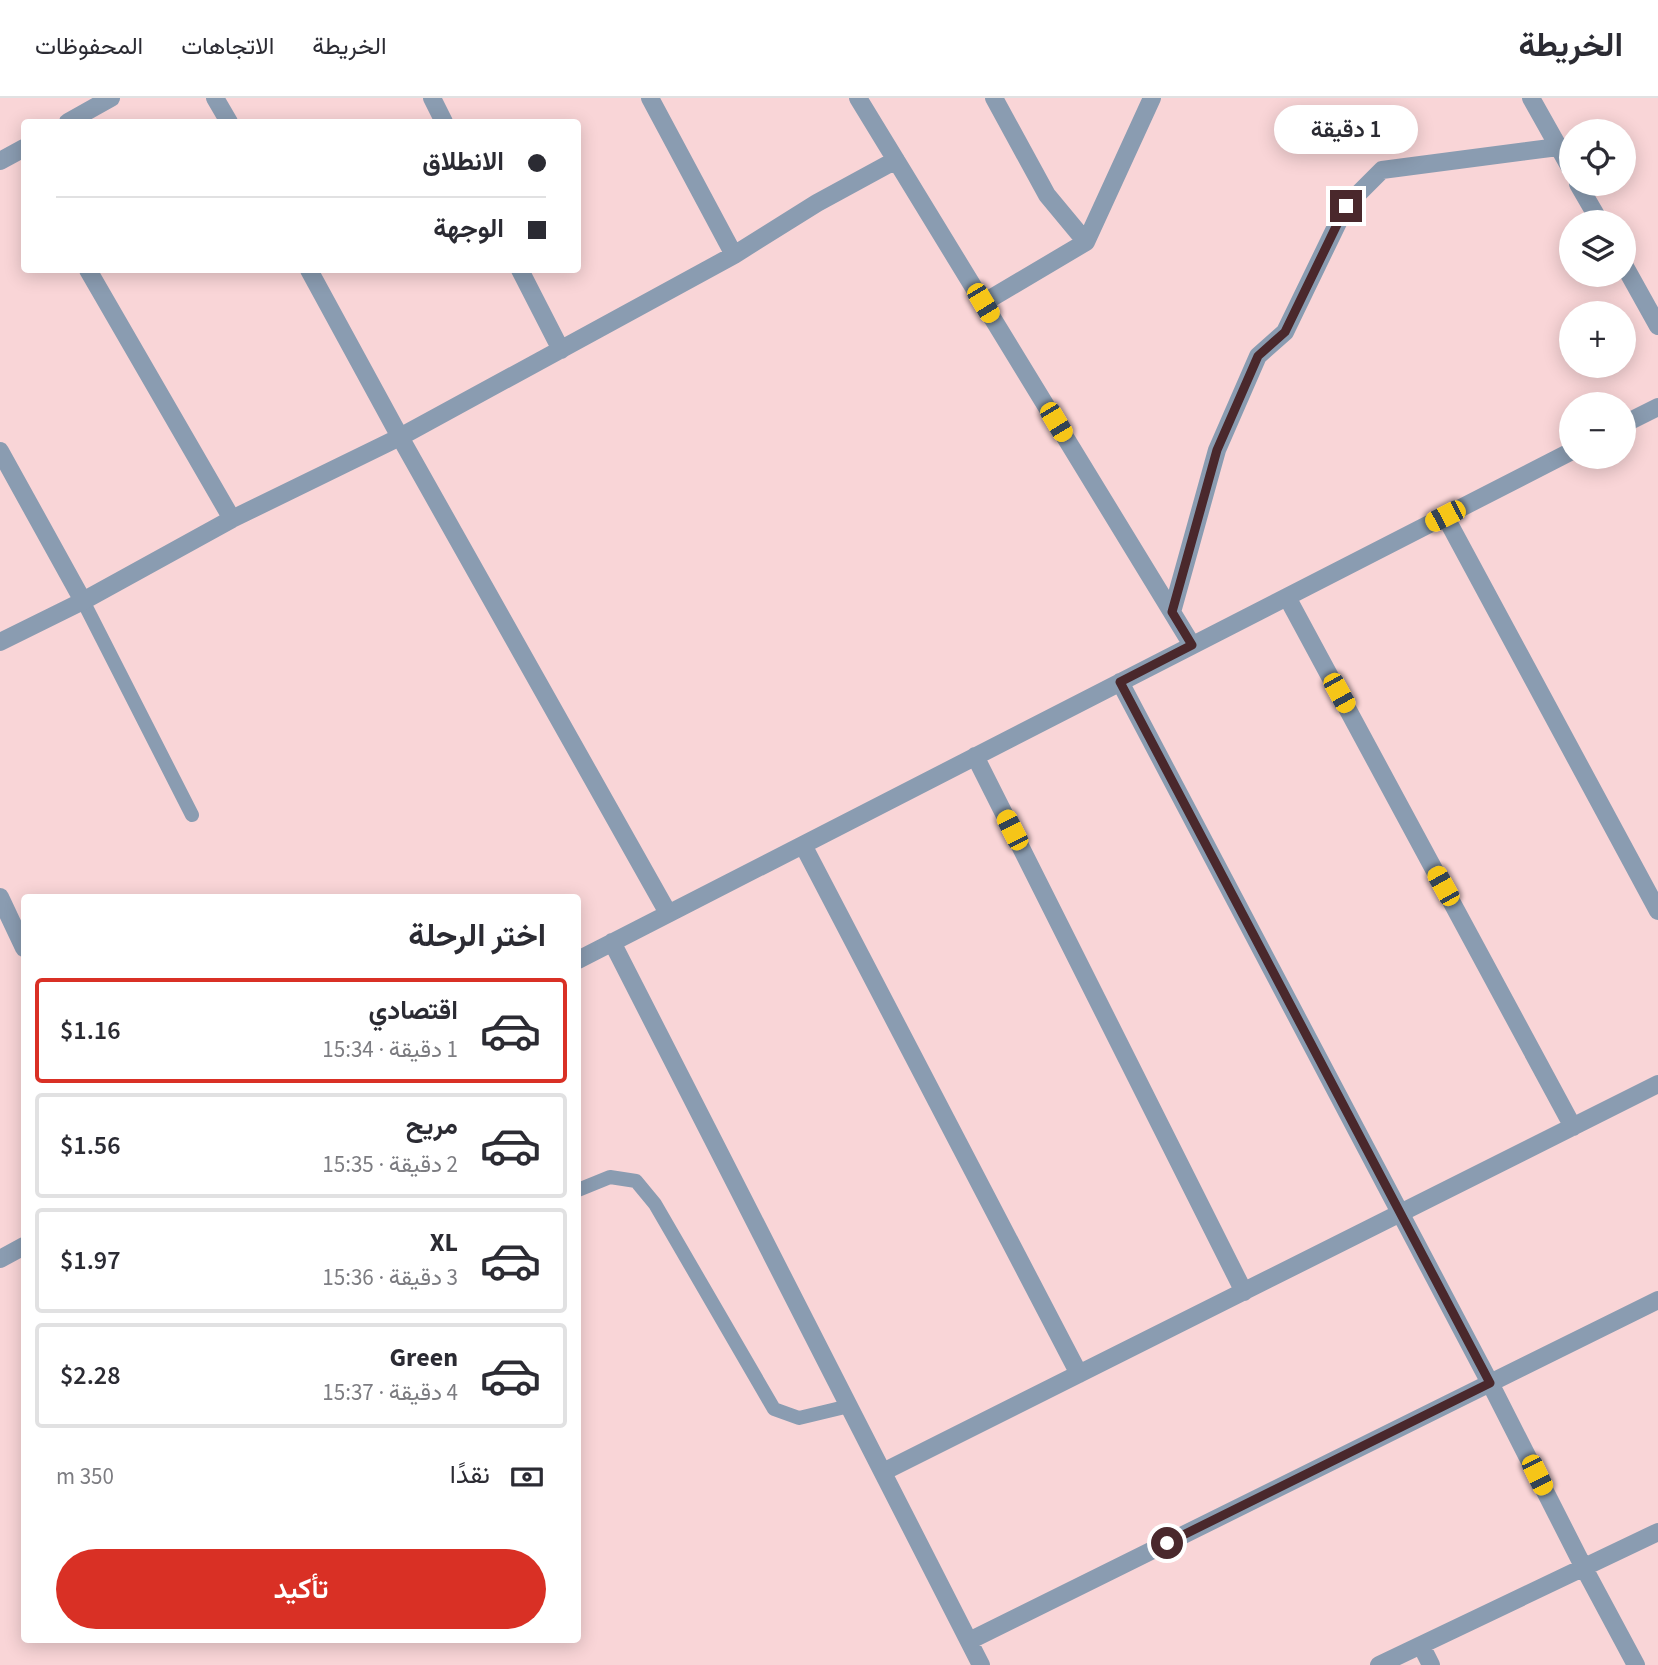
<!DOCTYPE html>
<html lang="ar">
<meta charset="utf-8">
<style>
:root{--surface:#fff;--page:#f2f2f3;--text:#2b2b33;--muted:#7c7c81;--line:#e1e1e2;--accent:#d93025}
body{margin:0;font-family:"Source Sans 3",Vazirmatn,sans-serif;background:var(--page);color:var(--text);direction:rtl;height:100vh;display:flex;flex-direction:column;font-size:26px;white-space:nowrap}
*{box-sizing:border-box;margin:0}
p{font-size:23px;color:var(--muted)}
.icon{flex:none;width:38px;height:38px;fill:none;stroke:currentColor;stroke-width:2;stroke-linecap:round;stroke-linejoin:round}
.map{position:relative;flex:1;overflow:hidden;direction:ltr}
.side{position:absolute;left:21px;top:796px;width:560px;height:749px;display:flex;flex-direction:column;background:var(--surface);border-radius:7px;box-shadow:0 4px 18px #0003;direction:rtl}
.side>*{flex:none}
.guide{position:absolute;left:21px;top:21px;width:560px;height:154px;border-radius:7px;box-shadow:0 4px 18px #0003;direction:rtl;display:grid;align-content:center;height:154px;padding:0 35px;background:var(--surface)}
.buttons{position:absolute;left:1559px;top:21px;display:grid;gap:14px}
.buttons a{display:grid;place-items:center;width:77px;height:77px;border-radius:50%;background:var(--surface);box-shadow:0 4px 18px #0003;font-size:35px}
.end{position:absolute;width:32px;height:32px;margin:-16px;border:9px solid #4a282c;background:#fff;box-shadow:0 0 0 4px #fff}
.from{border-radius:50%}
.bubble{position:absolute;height:49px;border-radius:24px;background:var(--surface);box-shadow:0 4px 18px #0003;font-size:23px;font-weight:600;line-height:49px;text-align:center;direction:rtl}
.car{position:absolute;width:21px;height:42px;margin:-21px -10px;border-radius:9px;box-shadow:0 0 5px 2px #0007;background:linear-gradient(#f5c518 24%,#345 0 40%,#f5c518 0 76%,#345 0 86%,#f5c518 0)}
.guide b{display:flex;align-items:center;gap:24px;height:66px;font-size:26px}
.guide b+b{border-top:2px solid var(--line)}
.guide i{width:18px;height:18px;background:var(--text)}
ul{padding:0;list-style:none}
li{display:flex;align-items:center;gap:21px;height:105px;margin:0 14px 10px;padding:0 21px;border:4px solid var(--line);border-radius:7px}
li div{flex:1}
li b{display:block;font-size:26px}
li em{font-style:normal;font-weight:600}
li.active{border-color:var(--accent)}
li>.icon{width:63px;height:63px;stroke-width:1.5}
h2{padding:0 35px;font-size:32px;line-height:84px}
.pay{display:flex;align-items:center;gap:18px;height:77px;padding:0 35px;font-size:26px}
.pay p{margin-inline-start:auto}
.button{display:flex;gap:14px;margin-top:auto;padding:14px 35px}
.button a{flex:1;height:80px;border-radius:42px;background:var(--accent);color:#fff;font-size:28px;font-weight:600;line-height:80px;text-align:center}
header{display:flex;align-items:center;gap:42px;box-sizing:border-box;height:98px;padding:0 35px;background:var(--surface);border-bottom:2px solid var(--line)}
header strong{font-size:33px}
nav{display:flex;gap:38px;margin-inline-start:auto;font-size:24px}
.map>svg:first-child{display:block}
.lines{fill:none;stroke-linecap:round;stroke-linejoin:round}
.lane{stroke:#8a9cb1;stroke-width:14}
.street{stroke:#8a9cb1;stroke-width:18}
.route{stroke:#4a282c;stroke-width:9}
</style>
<header>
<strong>الخريطة</strong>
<nav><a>الخريطة</a><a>الاتجاهات</a><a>المحفوظات</a></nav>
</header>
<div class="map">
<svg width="1658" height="1567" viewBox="0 0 1658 1567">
<rect width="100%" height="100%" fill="#f9d5d7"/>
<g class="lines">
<path class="lane" d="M83,503L192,717
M578,1092L610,1079L636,1083L655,1106L774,1311L799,1320L849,1308"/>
<path class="street" d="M215,0L229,24
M432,0L444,24
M650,0L734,157
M858,0L1192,547
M994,0L1047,97L1086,144
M1531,0L1572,73
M68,24L111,0
M0,63L24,50
M1578,86L1600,124
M1624,167L1658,228
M88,172L232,421
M309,172L400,339L668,815
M520,172L561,252
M983,205L1086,144L1152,0
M1624,326L1658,309
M0,353L83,503
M1445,418L1658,813
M1287,499L1573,1029
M1172,514L1217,352L1258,258L1285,234L1346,108L1382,72L1558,49
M0,544L83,503L232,421L400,339L734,157L817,105L896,62
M1120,584L1490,1285L1584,1470L1636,1567
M975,658L1244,1194
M803,747L1079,1276
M0,799L24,850
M612,844L981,1567
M578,862L1572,353
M0,1161L24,1148
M883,1374L1658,986
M969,1543L1658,1202
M1421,1547L1431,1567
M1379,1567L1658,1434"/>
</g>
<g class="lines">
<path class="route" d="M1167,1445L1490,1285L1120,584L1192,547L1172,514L1217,352L1258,258L1285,234L1346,108"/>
</g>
</svg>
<div class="buttons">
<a><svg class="icon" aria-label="locate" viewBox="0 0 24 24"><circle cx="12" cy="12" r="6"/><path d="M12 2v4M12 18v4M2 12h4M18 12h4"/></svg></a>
<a><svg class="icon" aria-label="layers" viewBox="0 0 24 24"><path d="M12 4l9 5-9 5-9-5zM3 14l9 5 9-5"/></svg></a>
<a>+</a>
<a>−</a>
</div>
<i class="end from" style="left:1167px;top:1445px"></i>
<i class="end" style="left:1346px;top:108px"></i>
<div class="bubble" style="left:1274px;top:7px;width:144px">1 دقيقة</div>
<i class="car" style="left:983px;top:205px;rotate:149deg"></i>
<i class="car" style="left:1056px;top:324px;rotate:149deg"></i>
<i class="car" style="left:1445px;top:418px;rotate:243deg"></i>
<i class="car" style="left:1339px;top:595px;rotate:151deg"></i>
<i class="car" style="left:1012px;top:732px;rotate:333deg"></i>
<i class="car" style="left:1443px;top:788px;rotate:331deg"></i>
<i class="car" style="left:1537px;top:1377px;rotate:154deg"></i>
<div class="guide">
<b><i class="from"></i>الانطلاق</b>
<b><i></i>الوجهة</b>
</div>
<section class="side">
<h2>اختر الرحلة</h2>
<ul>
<li class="active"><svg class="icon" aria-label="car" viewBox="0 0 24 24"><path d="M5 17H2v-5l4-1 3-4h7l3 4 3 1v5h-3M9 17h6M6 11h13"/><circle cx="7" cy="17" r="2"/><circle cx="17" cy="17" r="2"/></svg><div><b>اقتصادي</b><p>1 دقيقة · 15:34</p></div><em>$1.16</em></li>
<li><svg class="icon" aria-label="car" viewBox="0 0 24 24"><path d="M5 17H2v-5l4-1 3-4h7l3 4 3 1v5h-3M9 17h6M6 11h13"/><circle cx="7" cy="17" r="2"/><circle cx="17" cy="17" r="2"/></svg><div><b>مريح</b><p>2 دقيقة · 15:35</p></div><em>$1.56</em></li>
<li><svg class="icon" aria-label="car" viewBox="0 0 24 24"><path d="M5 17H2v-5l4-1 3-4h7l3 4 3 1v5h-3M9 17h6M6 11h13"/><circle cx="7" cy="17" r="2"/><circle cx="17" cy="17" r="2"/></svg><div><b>XL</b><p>3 دقيقة · 15:36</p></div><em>$1.97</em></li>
<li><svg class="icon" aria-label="car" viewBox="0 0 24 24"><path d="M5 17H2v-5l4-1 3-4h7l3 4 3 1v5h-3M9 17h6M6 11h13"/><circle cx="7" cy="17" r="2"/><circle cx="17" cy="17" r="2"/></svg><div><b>Green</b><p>4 دقيقة · 15:37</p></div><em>$2.28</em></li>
</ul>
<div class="pay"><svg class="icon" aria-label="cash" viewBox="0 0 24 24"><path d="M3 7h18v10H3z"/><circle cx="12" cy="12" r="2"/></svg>نقدًا<p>350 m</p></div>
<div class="button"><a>تأكيد</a></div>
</section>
</div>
